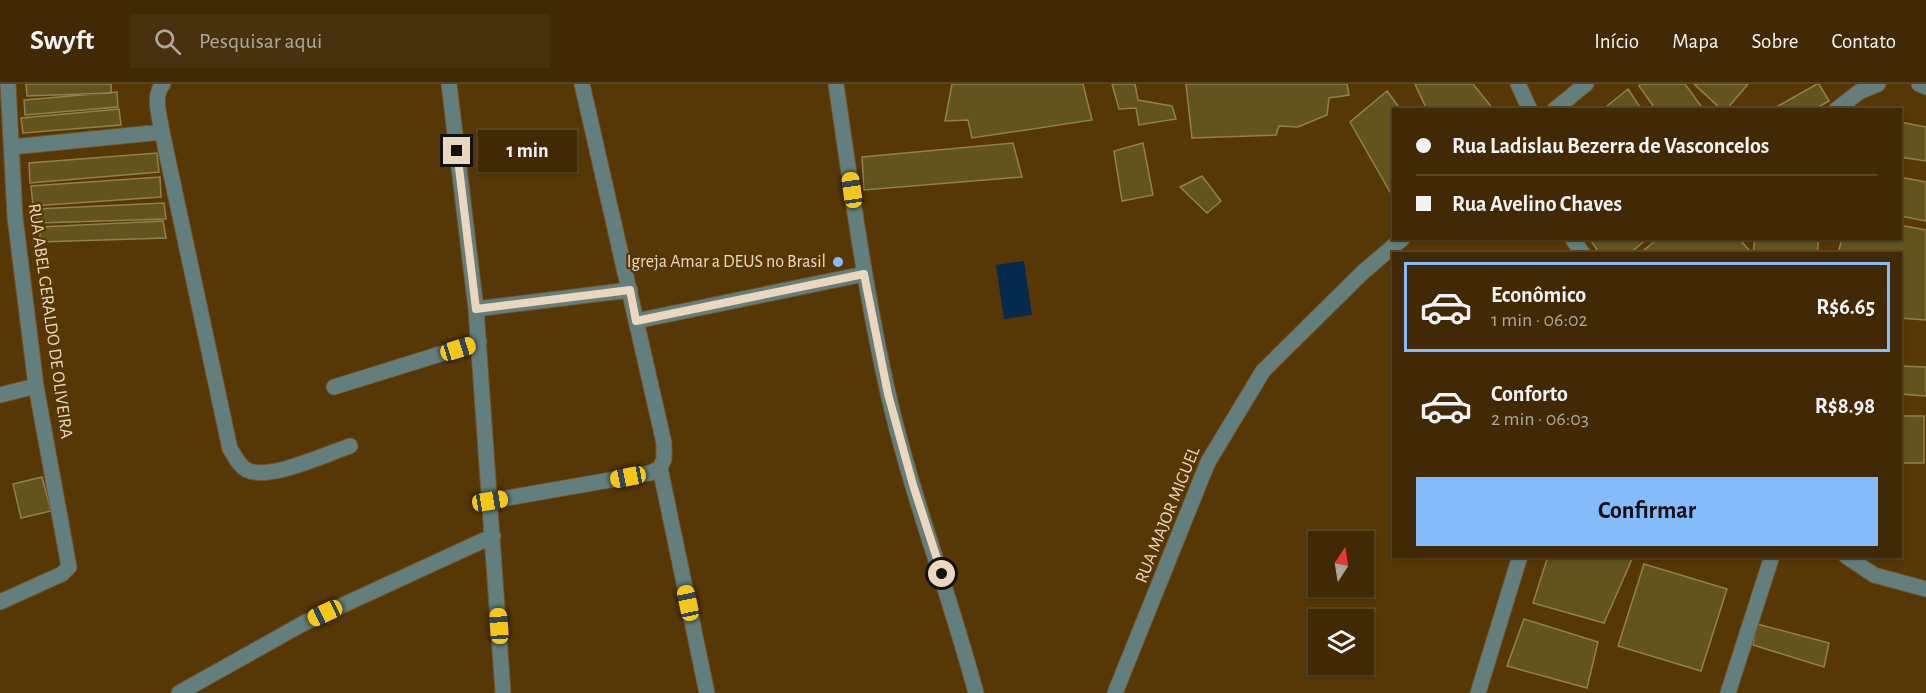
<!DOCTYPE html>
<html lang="pt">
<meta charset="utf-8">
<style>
:root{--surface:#402904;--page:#47310e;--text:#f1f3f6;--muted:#aea69a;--line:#594526;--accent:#84bcfb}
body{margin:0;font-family:"Alegreya Sans",sans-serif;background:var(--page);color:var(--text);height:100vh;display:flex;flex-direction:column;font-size:22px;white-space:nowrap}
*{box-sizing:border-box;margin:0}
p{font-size:20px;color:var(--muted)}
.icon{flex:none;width:33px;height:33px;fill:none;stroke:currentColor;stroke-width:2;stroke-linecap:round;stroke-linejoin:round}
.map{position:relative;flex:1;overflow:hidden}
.panel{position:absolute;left:1392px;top:168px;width:510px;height:306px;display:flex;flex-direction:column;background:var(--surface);border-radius:0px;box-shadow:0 2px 4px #0004,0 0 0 2px var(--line)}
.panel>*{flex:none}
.top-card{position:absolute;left:1392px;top:24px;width:510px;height:132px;border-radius:0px;box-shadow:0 2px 4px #0004,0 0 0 2px var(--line);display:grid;align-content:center;height:132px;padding:0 24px;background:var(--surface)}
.needle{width:39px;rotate:12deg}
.controls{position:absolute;left:1308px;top:447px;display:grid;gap:12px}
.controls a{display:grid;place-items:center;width:66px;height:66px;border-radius:0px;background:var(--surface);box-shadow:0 2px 4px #0004,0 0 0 2px var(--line);font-size:30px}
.end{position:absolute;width:27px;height:27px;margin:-14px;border:8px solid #ead7c0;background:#111;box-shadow:0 0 0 3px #111}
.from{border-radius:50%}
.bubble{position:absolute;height:42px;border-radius:0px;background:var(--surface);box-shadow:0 2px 4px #0004,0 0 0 2px var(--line);font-size:20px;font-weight:600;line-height:42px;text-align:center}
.car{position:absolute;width:18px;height:36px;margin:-18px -9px;border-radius:8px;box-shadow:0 0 4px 2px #0007;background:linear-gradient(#f5c518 24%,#345 0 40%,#f5c518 0 76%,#345 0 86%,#f5c518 0)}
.top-card b{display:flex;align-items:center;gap:21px;height:57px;font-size:22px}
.top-card b+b{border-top:2px solid var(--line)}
.top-card i{width:15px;height:15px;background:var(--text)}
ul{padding:10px 0 0;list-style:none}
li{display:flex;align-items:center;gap:18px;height:90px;margin:0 12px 9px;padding:0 12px;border:3px solid transparent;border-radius:0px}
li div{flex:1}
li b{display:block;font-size:22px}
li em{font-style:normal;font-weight:600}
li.active{border-color:var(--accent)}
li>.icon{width:54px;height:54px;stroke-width:1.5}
.cta{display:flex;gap:12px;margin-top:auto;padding:12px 24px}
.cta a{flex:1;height:69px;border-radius:0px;background:var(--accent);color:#111;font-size:24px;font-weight:600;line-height:69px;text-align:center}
header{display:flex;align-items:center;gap:36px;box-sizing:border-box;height:84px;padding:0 30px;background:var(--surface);border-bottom:2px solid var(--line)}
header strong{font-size:28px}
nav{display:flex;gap:33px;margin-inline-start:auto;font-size:21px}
.search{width:420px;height:54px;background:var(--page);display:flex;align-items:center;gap:15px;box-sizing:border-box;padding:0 21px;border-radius:0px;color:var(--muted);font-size:22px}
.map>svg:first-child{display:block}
.water{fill:#062a4d}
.building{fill:#63531e;stroke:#92814d;stroke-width:1.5}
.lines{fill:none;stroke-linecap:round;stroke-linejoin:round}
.minor-casing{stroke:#715427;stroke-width:17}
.minor{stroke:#627f7e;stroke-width:15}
.route{stroke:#ead7c0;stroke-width:8}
.poi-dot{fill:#84bcfb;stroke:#563705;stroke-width:2}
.labels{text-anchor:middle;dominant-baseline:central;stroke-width:4.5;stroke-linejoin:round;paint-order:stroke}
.poi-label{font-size:18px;fill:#ead7c0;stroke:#563705;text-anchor:end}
.street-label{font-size:18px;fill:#ead7c0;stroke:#563705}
</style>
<header>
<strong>Swyft</strong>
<div class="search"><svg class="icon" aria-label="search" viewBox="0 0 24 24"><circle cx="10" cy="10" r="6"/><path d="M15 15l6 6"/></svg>Pesquisar aqui</div>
<nav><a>Início</a><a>Mapa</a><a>Sobre</a><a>Contato</a></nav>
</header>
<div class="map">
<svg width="1926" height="609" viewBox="0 0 1926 609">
<rect width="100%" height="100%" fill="#563705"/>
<path class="water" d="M1024,177L1032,231L1004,235L996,181Z"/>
<path class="building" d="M26,0H111V9L27,12Z
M952,0H1083L1092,36L972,54L968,36L945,37Z
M1112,0H1135L1138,16L1172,22L1176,35L1139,41L1136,24L1119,25Z
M1186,0H1347L1349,11L1329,14L1327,31L1298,43L1279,42L1276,51L1192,54Z
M1415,0H1473L1494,26H1427Z
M1640,0H1685L1704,26H1656L1639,2Z
M1694,0H1748L1726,26H1722Z
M1817,0H1819L1829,17L1813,26H1771Z
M1628,5L1642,26H1602Z
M1387,7L1401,26H1394V115L1350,38Z
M117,8L118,23L25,31L24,16Z
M119,25L121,41L23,49L21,34Z
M1900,38L1926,43V77L1900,73Z
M1013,59L1022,93L864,106L862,73Z
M1143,59L1153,111L1122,117L1114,67Z
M157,69L159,88L30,99L29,79Z
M1202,92L1221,117L1207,129L1180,103Z
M160,93L161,113L33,122L31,102Z
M1900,93L1926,98V137L1900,132Z
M164,119L166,135L38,139L36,125Z
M163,137L166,154L40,158V143Z
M1900,141L1926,146V236L1900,234V170H1838L1842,154H1900Z
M1589,154H1648L1629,170H1600Z
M1659,154H1738L1751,168L1639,170Z
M1755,154H1819L1817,170H1753Z
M1900,282L1926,283V312L1900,310Z
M1900,332H1924V379H1900Z
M42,393L51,427L21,434L13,400Z
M1548,472H1623L1632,475L1604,539L1533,519Z
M1644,480L1727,505L1701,587L1618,562Z
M1524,535L1598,558L1587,604L1507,582Z
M1757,540L1829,559L1824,583L1753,561Z"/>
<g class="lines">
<defs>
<path id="minor" d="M163,0C152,12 160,33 162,48L230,365C235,372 239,382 247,386C269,397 326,370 350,362
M449,0L476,225L503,609
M582,0L664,359V375L660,384L707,609
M836,0C851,103 865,207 888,309C911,410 949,508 976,609
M1518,0L1530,26
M1919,0L1926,3
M1554,26L1586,0
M1836,26L1859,8L1878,0
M12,63L162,48
M1572,154L1583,170
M476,225L630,206
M636,237L864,190
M334,303L479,258
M0,311L36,302
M490,417L650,389L660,384
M1846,472L1874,491L1926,505
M0,518L62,490L69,483L36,302L15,133L8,0
M179,609L304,539L493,452
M1115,609L1208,378L1263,287L1362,189L1403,154
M1478,609L1520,472
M1728,609L1772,472"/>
</defs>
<use href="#minor" class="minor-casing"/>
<use href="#minor" class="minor"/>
</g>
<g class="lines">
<path class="route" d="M457,67L476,225L630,206L636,237L864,190L888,310L913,401L942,490"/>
</g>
<circle class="poi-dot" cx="838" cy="178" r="6"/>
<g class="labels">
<g class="poi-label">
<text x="826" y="178">Igreja Amar a DEUS no Brasil</text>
</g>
<g class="street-label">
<text transform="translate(50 237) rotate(82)">RUA ABEL GERALDO DE OLIVEIRA</text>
<text transform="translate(1168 431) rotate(-68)">RUA MAJOR MIGUEL</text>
</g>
</g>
</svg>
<div class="controls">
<a><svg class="needle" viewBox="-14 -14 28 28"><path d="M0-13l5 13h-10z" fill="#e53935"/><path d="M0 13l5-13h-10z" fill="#aea69a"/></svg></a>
<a><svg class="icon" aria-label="layers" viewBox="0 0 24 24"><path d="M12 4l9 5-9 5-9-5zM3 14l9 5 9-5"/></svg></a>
</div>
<i class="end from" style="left:942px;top:490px"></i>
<i class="end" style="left:457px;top:67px"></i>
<div class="bubble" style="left:478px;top:46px;width:99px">1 min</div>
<i class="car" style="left:852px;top:106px;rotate:352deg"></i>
<i class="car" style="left:458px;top:265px;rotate:73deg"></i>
<i class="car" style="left:628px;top:393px;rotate:259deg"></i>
<i class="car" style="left:490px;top:417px;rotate:81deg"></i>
<i class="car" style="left:688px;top:519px;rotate:348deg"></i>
<i class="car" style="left:325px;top:529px;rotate:245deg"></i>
<i class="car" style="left:499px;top:542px;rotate:356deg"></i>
<div class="top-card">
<b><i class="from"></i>Rua Ladislau Bezerra de Vasconcelos</b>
<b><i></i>Rua Avelino Chaves</b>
</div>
<section class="panel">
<ul>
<li class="active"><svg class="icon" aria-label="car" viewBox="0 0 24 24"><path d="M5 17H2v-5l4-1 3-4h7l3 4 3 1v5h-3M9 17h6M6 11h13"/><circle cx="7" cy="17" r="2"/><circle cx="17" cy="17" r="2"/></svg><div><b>Econômico</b><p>1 min · 06:02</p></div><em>R$6.65</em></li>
<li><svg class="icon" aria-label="car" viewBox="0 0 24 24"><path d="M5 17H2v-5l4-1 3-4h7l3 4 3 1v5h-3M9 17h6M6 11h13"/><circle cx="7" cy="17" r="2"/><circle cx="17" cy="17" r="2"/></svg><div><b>Conforto</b><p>2 min · 06:03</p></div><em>R$8.98</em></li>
</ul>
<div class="cta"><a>Confirmar</a></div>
</section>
</div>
